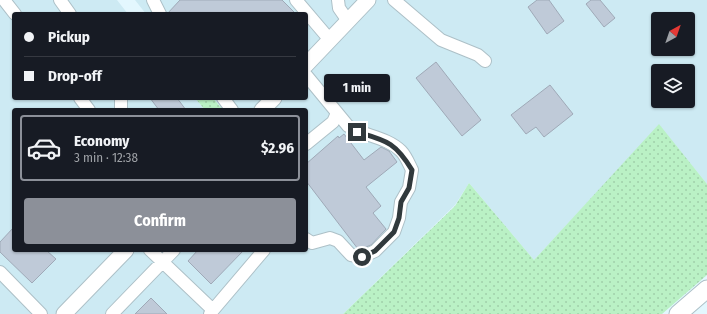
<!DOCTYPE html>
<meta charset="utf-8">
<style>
:root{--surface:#171b24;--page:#242831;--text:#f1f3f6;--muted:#9ea1a6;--line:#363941;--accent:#8c9099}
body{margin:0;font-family:"Fira Sans Condensed",sans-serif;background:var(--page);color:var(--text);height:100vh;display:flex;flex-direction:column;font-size:15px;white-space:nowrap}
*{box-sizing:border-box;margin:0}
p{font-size:13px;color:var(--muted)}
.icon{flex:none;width:22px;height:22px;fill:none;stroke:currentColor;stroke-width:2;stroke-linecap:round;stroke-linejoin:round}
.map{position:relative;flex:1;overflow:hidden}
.panel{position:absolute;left:12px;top:108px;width:296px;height:144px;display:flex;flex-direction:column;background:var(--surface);border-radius:4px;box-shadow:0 1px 3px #0004}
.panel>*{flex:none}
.banner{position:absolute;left:12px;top:12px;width:296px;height:88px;border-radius:4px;box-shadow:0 1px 3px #0004;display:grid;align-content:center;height:88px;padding:0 12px;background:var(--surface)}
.needle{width:26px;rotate:40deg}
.buttons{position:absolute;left:651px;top:12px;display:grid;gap:8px}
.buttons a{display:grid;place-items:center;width:44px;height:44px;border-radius:4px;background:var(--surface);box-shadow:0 1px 3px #0004;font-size:20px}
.end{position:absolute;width:18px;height:18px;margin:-9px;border:5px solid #31393c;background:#fff;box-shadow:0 0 0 2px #fff}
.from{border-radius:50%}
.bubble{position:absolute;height:28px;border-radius:4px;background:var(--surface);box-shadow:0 1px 3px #0004;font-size:13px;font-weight:700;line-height:28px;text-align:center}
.banner b{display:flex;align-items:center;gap:14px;height:38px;font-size:15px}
.banner b+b{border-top:1px solid var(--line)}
.banner i{width:10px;height:10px;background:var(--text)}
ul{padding:7px 0 0;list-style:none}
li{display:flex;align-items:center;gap:12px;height:66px;margin:0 8px 6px;padding:0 4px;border:2px solid transparent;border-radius:4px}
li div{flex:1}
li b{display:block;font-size:15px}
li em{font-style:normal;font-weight:700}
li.active{border-color:var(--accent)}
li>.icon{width:36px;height:36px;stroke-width:1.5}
.cta{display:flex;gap:8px;margin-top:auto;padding:8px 12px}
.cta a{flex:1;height:46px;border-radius:4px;background:var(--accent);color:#fff;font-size:16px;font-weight:700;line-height:46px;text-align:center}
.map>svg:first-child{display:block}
.built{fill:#cdeaf3;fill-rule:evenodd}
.grass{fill:url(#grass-dots)}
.building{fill:#bfcad8;stroke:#9fa9b7}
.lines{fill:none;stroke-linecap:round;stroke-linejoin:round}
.minor-casing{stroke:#adc0c7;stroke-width:14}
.major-casing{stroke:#adc0c7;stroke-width:17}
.highway-casing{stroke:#adc0c7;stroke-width:19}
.minor{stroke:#fff;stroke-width:12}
.major{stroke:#fff;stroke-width:15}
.highway{stroke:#fff;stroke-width:17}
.route{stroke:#31393c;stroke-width:5}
</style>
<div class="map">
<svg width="707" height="314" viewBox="0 0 707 314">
<defs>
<pattern id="grass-dots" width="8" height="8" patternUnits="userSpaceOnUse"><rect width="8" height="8" fill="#baf1c5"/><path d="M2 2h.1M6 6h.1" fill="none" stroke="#a0cfaa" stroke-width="1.8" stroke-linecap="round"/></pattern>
</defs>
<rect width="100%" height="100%" fill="#e3f7fe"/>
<path class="built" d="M0,0H117L128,14H14V98H195L205,110H14V250H306V110H223L213,98H306V14H146L135,0H707V184L659,125L534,260L469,183L455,205L343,314H0ZM658,19H688V49H658ZM658,71H688V101H658Z"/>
<path class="grass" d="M195,98H213L223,110H205Z
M659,124L707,184V275L662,314H343L455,206L469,183L534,260Z"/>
<path class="building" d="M180,0H282L296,14H167Z
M537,0H549L564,21L547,34L528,7Z
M591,0H600L615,18L604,27L586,4Z
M436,62L481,120L462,136L416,78Z
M550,85L573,114L544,137L536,127L526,134L511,115Z
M150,98H177L186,110H159Z
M344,134L364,160L381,147L389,151L397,162L366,187L381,206L373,213L386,229L371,245L361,249H358L306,181V164L338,136L339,138Z
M14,227V250H46L56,259L32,283L0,252V242Z
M198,250H244L211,284L188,261Z
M151,298L167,314H135Z"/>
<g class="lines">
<defs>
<path id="minor" d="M4,0L15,14
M60,0L70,14
M153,0L160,14
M296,0L330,40
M338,0L339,8L348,21
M394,0L441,40L478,55L485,61
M306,75L348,126C364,136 387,137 401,151C406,156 409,164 412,170L409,188L401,202L399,218L394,232L375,251L362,257L351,255L338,241L330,238L312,243L306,239
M80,98L89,110
M121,98V110
M223,98L232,110
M306,144L333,122L337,113
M150,250L213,310L210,314
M0,272L41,314
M213,310L264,250
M112,314L174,250"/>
<path id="major" d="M306,65L368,0
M262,110L274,98
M64,314L126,250"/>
<path id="highway" d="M678,314L707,289"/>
</defs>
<use href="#minor" class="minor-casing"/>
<use href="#major" class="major-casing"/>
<use href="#highway" class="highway-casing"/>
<use href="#minor" class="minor"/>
<use href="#major" class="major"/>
<use href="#highway" class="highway"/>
</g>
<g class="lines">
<path class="route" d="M357,132C387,141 395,142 412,170L409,188L401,202L399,218L394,232L375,251L362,257"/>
</g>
</svg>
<div class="buttons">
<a><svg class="needle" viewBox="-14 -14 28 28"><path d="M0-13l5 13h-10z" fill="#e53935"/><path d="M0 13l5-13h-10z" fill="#9ea1a6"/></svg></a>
<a><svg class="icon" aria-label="layers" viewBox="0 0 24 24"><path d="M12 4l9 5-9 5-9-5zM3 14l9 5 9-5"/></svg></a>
</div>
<i class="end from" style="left:362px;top:257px"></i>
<i class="end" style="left:357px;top:132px"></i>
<div class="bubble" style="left:324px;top:74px;width:66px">1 min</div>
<div class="banner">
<b><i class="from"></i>Pickup</b>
<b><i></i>Drop-off</b>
</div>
<section class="panel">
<ul>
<li class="active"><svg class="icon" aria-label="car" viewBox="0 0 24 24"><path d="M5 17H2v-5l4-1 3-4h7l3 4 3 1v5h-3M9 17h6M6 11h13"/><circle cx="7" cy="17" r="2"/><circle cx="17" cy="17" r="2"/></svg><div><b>Economy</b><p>3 min · 12:38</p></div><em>$2.96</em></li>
</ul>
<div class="cta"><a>Confirm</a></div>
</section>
</div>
